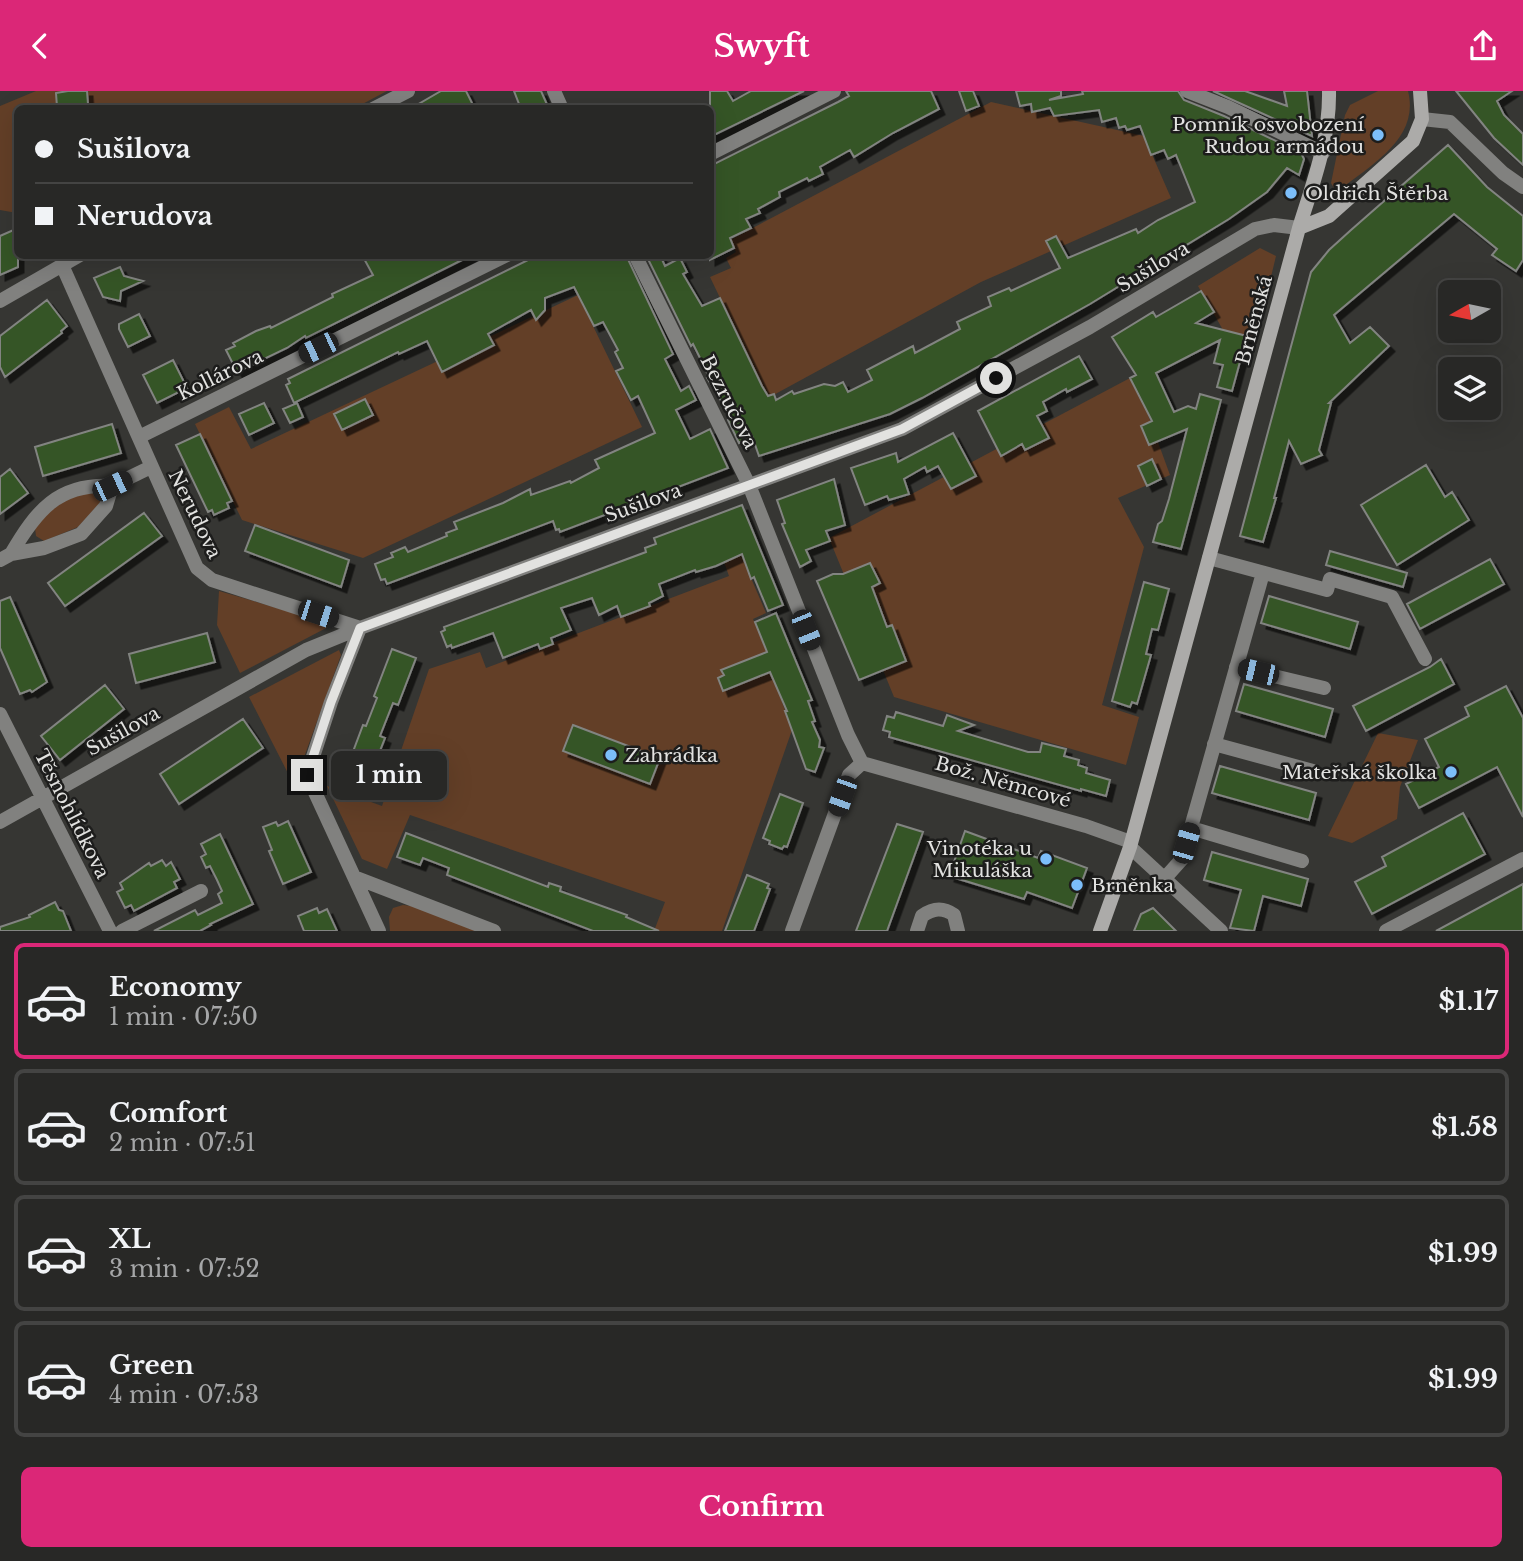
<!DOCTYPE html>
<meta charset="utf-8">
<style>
:root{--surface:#282826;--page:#343432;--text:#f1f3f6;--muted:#a5a6a7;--line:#444443;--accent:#db2777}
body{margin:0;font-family:"Libre Baskerville",serif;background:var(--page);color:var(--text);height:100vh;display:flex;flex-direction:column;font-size:26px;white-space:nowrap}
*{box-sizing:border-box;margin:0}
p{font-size:23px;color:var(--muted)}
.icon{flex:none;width:38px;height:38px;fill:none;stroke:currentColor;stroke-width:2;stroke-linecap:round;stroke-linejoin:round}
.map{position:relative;height:840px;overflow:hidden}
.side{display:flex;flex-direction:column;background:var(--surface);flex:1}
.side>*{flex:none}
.guide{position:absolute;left:14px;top:14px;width:700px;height:154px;border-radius:10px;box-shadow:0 7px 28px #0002,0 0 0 2px var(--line);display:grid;align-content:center;height:154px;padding:0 21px;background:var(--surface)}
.needle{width:46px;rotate:261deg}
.tools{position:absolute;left:1438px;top:189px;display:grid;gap:14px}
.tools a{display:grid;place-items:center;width:63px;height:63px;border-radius:10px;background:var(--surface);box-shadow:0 7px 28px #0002,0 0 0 2px var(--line);font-size:35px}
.end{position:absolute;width:32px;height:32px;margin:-16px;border:9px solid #e2e2e0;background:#111;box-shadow:0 0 0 4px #111}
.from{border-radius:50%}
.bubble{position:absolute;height:49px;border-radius:10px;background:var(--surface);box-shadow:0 7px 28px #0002,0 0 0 2px var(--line);font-size:23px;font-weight:700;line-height:49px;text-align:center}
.car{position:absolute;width:21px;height:42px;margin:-21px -10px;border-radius:9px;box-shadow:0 0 5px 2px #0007;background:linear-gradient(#222 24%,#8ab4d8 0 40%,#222 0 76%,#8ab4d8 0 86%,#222 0)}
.guide b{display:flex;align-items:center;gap:24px;height:66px;font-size:26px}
.guide b+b{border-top:2px solid var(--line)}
.guide i{width:18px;height:18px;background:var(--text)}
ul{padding:12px 0 0;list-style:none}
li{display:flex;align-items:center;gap:21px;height:116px;margin:0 14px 10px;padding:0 7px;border:4px solid var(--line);border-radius:10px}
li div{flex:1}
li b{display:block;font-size:26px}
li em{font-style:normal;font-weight:700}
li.current{border-color:var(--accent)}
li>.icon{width:63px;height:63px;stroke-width:1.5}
.primary-button{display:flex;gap:14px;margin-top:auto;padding:14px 21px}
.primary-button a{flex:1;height:80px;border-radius:10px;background:var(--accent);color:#fff;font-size:28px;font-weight:700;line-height:80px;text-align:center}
header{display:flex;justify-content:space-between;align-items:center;height:91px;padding:0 21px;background:var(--accent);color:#fff;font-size:32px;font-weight:700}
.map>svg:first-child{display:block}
.green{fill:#633f27}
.building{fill:#365426;stroke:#828481;stroke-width:2;filter:url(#shadow)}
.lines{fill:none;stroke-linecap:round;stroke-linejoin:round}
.street{stroke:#81817f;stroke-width:14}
.secondary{stroke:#acaba9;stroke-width:14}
.route{stroke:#e2e2e0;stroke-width:9}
.poi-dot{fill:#7cbef9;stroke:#1d1d1c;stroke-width:2.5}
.labels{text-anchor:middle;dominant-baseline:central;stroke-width:5;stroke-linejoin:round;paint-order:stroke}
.poi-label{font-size:19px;fill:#e2e2e0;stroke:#1d1d1c;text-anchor:end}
.street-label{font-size:19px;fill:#e2e2e0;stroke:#1d1d1c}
</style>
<header><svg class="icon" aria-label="back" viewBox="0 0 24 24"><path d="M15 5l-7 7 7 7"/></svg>Swyft<svg class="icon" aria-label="share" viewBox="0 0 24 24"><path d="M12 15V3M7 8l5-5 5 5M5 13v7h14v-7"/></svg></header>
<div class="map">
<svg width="1523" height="840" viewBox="0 0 1523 840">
<defs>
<filter id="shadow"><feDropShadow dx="5.5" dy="5.5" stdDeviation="0" flood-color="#0009"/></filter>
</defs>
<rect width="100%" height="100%" fill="#363633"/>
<path class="green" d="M36,0H387L353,18H18L17,122L0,119V15Z
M1378,0H1408C1420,47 1372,73 1341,98L1334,97L1331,92L1345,24L1350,14Z
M991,11L1144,45L1171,107L981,191L768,307L710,186L731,177L726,167L736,161L730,149Z
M1260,157L1276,165L1256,248L1223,239L1198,195Z
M578,204L642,336L363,467L242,429L195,333L229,316L251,358Z
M1130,287L1147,321L1170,384L1118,407L1144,456L1102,614L1139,626L1126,674L894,606L829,447Z
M101,402V411L78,436L44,450L36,445L35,437L39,429L71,403Z
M741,464L766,522L753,528L774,579L776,594L792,639L722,840H654L665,811L410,724L387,778L362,768L327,695L382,715L429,578L480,561L486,577L729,485L724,471Z
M219,500L328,532L330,535L240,582L217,534Z
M339,559L341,564L294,694L249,606Z
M1378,642L1418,649L1400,696L1397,728L1352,752L1328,745Z
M403,814L419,816L481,840H390L389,826L393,817Z"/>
<path class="building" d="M68,0H87L88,13L57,16L56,2Z
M441,0H466L472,12L462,18H410Z
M514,0H541L549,18H521Z
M710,0H727L733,10L751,0H804L710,46Z
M846,0H931L939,18L893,42L854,66L850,59L820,76L823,83L809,90L807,87L779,101L780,106L758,118L760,122L746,128L751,137L730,147L734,157L710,169V75L838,11L849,5Z
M959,0H973L979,15L966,20Z
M1016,0H1061V5L1049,9L1083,3L1082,0H1178L1184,9L1224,25L1301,62L1304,68L1299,84L1287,77L1267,101L1229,128L1090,213L922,307L890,323L759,365L752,345L739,352L728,329L730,328L723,313L707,287L709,286L700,267L693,253L691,255L646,164H660L665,175L680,167L687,181L683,183L702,215L720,207L762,295L768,305L774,303L776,309L792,300L794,303L824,293L835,295L843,291L848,301L872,289L867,279L913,255L915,262L960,238L957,231L991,215L988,206L1009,197L1011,200L1060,177L1046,150L1056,145L1068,167L1136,138L1138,142L1158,129L1195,111L1176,64L1168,68L1164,59L1151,64L1140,35L1127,39L1125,35L1119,37L1116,27L1102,31L1099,19L1054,25L1050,17L1032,21L1031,13L1020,15Z
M1213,0H1245L1287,15L1284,0H1307L1312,45Z
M1456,0H1512L1497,10L1504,24L1523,43V74L1494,47Z
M1448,54L1487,96L1523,125V169L1516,180L1492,164L1497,158L1454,123L1334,224L1350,252L1370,236L1389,255L1329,312H1331L1319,359L1322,364L1301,373L1289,350L1274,407H1276L1263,451L1240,445L1311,181L1329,159L1351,139Z
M18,137V176L0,184V145Z
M362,164H472L306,247L305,245L287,257L237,281L226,259L235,255L233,252L256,240L270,235L271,237L333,206L332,203L373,184Z
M538,164H626L673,263L665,268L681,300L689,295L696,309L676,319L690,348L710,338L728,377L560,441L559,438L556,439L553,430L387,493L385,488L381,489L375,473L393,466L391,462L405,456L408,461L447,445L446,442L457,438L454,431L503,412L530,398L531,404L570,390L571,392L599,377L595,369L655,342L638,305L631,309L616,280L623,277L615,261L618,259L603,231L594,235L574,196L545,207V219L536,229L531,219L488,243L494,254L442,281L427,250L399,263L398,261L294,312L286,294L290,292L288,288Z
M120,176L124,185L143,190L121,200L120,210L103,206L94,187Z
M1201,200L1214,221L1196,232L1247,245L1232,300L1217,296L1223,274L1214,272L1220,249L1156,282L1174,321L1188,315L1196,318L1200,303L1221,309L1181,458L1153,451L1158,433L1162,430L1169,408L1187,338L1149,354L1141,335L1152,330L1130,287L1136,284L1112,246L1153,221L1156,226Z
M47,209L67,235L61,240L62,242L5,286L0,276V245Z
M139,223L150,245L128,256L119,238V233Z
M1079,265L1092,288L1067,301L1066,298L1043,311L1047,320L1037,325L1049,347L1025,359L1022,353L1001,365L978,320Z
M173,269L187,297L157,312L143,284Z
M365,308L373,324L342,339L334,323Z
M264,312L274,332L249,344L239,323Z
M297,312L303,326L290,332L283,318Z
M112,333L121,362L43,385L35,356Z
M953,342L976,385L951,398L938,375L927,381L925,376L904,388L909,403L889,409L887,405L865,414L851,377L896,362L898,371Z
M200,343L232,410L227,412L229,417L214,424L212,419L208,421L176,354Z
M1152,368L1161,388L1147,395L1138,375Z
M1426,374L1445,406L1452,401L1469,429L1397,474L1361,414Z
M10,378L28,402L0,423V386Z
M834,388L845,434L826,440L830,450L806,459L811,470L800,476L782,433L785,432L777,409Z
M742,414L783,514L768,520L754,486L751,488L742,463L716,475L696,481L695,479L659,493L663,505L649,512L650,515L621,526L617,515L599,524L592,507L561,517L571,539L551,547L553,553L540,558L538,553L503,567L493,542L452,557L451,554L447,556L441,541L445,539L444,536L646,461L645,457L656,453L654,447Z
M144,422L162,445L65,515L48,492Z
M255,434L349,469L341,496L245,460Z
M1330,460L1407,482L1403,496L1326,474Z
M1490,468L1504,493L1420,538L1407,513Z
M870,472L880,492L872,496L887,536L892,534L906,570L859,589L817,490L833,483H843Z
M1144,491L1169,498L1158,539L1152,538L1146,563L1151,564L1137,613L1132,611L1130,616L1112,610Z
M1269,505L1358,531L1350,558L1261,532Z
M10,506L47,591L32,601L30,599L20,603L0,557V510Z
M776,522L812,609L808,610L815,630L812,631L820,649L819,656L824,657L815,681L806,678L785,620H787L770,581L723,600L718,587L724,584L721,579L767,561L755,531Z
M207,542L215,571L136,592L129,563Z
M392,558L416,567L398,614L393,612L380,645L385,647L365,698L359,696L357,700L343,695L345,690H342L363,634L366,635L377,607L374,605Z
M1441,568L1454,593L1366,640L1353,615L1430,576Z
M1244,593L1333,618L1325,646L1236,620Z
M105,594L124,618L60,669L41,645Z
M1506,595L1523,627V726L1497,676L1419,717L1406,693L1439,676L1425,648L1469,625L1465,616Z
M896,621L943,635L947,624L974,634L958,640L1028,661H1040L1042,652L1066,658L1064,665L1079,669L1078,674L1087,677L1086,682L1110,689L1106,705L1081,698V700L889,646L890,641L883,639L887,625L894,627Z
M243,628L263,657L179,713L160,683Z
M573,634L660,667L650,693L563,660Z
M1220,675L1316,702L1309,729L1212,702Z
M780,703L803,712L787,756L784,755L782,758L769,753L770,750L763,747Z
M1463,722L1485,763L1372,823L1355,791L1386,775L1382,766Z
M288,730L311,781L283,793L269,760L272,759L263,736L276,731L278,735Z
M897,733L923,741L887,840H856Z
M965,740L1038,767L1041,760L1087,777L1072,817L1027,801L1024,808L949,785Z
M406,742L548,796L549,792L561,796L560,800L627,824L626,826L659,840H593L447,784L449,777L423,767L420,774L397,766Z
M220,743L253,813L210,833L211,834L200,840H154L195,819L198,824L222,812L218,803L222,800L217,789L210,775L206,777L201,766L206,763L201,753Z
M1212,761L1308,788L1301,815L1263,805L1254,840L1230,837L1241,799L1204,789Z
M162,769L166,775L171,771L180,788L174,791L177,797L134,820L131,814L125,817L117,801L123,798L120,792L149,772L151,775Z
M747,784L769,793L767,797L770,798L754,840H725Z
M1523,793V840H1436Z
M55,811L59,819L63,820L71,840H0V836L30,826L29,824Z
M317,817L319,822L327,818L337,840H304L298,825Z
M1153,817L1176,840H1134L1141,823Z"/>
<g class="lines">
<path class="street" d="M554,0L562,18
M1187,0L1228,16L1323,62
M373,18L408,0
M1422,28L1450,31L1503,82L1523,96
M710,63L834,0
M635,164L749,394L848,644L862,672
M62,174L197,477L212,489L360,537L331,611L307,684L379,840
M0,210L80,164
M139,346L507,164
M112,395L151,376
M1209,467L1327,499L1330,488L1392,506L1425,568
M0,469L11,463L44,457L81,443L106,415L112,395C58,392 36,420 11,463
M1236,576L1324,597
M0,623L110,840
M1214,653L1313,680
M862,672L1086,735L1131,751
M0,731L306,559L360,537L902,338L1090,236L1255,138L1274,134L1299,137
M1191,737L1302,770
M1130,756L1221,840
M354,786L494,840
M1165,787L1182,768L1263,482
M122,840L201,800
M792,840L849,684L862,672
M917,840L922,825C933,817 943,816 954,824L958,840
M1386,840L1523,768"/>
<path class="secondary" d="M1299,137L1329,125L1413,50L1422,28L1420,0
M1100,840L1130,756L1299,137C1313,92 1330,48 1329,0"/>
</g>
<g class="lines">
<path class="route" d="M307,684L331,611L360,537L902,338L996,287"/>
</g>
<g class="poi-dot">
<circle cx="1378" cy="44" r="7"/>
<circle cx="1291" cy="102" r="7"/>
<circle cx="611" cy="664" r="7"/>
<circle cx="1451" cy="681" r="7"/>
<circle cx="1046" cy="768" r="7"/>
<circle cx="1077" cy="794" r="7"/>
</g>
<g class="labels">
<g class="poi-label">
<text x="1364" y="33">Pomník osvobození<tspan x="1364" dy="22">Rudou armádou</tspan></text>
<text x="1305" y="102" text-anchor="start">Oldřich Štěrba</text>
<text x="625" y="664" text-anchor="start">Zahrádka</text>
<text x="1437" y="681">Mateřská školka</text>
<text x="1032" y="757">Vinotéka u<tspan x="1032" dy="22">Mikuláška</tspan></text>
<text x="1091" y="794" text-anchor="start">Brněnka</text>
</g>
<g class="street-label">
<text transform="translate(1153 176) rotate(-31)">Sušilova</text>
<text transform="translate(1254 229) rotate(-75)">Brněnská</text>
<text transform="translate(220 284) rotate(-26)">Kollárova</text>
<text transform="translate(729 311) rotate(63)">Bezručova</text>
<text transform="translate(643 412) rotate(-20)">Sušilova</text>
<text transform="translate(195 423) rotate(64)">Nerudova</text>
<text transform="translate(123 640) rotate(-29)">Sušilova</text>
<text transform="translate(1003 691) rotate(16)">Bož. Němcové</text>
<text transform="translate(72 723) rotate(63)">Těsnohlídkova</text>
</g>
</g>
</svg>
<div class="tools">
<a><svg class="needle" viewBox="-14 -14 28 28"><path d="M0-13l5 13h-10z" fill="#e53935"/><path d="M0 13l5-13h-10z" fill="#a5a6a7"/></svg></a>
<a><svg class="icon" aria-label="layers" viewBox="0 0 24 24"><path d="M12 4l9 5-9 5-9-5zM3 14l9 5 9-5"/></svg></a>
</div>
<i class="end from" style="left:996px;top:287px"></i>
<i class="end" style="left:307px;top:684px"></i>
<div class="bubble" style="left:331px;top:660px;width:116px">1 min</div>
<i class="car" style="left:318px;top:257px;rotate:244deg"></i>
<i class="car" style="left:112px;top:395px;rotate:65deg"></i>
<i class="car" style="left:318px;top:523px;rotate:108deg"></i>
<i class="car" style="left:806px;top:539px;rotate:158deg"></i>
<i class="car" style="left:1258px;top:581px;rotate:283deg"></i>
<i class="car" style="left:842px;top:705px;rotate:200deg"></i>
<i class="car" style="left:1186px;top:752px;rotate:16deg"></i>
<div class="guide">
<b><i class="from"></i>Sušilova</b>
<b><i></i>Nerudova</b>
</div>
</div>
<section class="side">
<ul>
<li class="current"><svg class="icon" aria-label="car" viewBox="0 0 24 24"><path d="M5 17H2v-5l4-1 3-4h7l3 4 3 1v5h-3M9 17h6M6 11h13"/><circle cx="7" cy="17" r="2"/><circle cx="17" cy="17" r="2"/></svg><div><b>Economy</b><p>1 min · 07:50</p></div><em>$1.17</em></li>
<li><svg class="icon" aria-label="car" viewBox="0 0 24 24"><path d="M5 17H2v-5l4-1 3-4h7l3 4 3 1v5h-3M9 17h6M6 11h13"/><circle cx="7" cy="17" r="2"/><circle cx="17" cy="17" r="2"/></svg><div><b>Comfort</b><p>2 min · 07:51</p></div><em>$1.58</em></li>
<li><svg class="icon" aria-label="car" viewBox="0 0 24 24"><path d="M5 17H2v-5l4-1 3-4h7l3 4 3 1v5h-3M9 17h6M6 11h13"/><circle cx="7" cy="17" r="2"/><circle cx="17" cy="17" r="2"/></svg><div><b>XL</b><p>3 min · 07:52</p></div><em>$1.99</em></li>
<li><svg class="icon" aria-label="car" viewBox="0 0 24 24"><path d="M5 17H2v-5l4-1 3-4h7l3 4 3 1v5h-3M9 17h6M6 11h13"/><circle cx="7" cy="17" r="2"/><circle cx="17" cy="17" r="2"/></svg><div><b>Green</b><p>4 min · 07:53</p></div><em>$1.99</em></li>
</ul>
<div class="primary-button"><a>Confirm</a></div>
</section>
